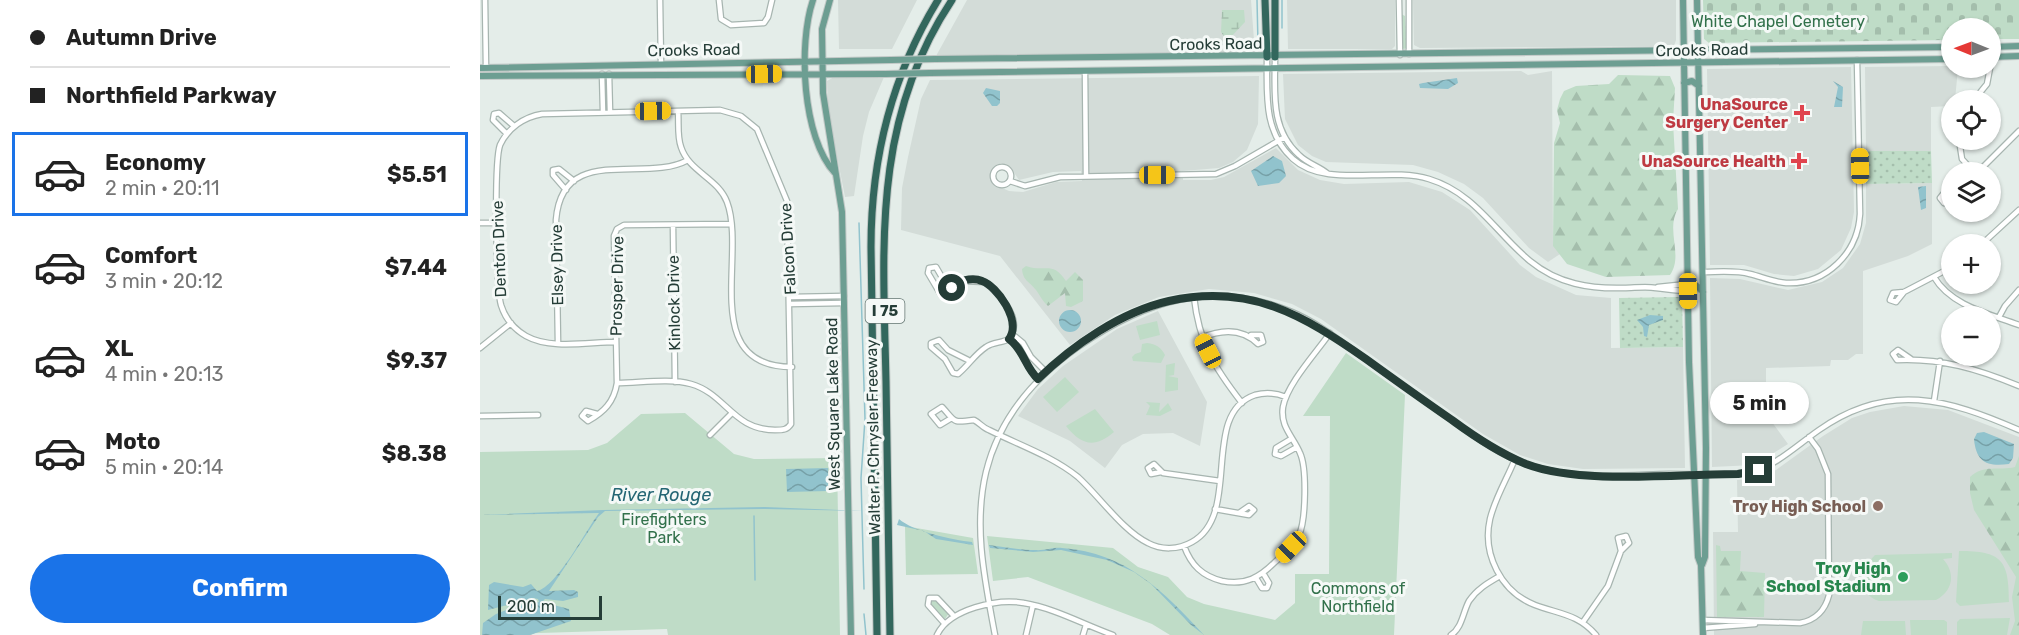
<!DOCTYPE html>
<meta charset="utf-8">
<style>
:root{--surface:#fff;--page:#f6f6f6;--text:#222;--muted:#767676;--line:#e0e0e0;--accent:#1a73e8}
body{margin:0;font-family:Rubik,sans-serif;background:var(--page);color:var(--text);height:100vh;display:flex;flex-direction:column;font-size:22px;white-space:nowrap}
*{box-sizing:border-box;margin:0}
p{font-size:20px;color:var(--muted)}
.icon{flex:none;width:33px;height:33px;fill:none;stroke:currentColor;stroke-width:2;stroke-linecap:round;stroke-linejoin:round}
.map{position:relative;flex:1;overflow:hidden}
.sheet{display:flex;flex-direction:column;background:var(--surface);width:480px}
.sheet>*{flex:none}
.hud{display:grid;align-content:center;height:132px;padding:0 30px;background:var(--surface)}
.needle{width:39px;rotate:271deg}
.controls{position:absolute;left:1461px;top:18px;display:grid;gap:12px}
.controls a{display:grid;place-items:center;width:60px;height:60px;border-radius:50%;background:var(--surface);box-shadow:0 2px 4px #0004;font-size:30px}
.scale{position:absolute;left:18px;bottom:15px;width:104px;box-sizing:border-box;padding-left:6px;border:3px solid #253d37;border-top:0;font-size:16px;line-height:21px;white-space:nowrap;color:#253d37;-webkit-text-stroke:4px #f5f9f7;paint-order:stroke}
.end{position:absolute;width:27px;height:27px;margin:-14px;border:8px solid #253d37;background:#fff;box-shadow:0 0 0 3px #fff}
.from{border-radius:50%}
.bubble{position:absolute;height:42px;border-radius:21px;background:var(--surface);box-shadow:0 2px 4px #0004;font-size:20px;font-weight:700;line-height:42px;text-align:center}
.car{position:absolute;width:18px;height:36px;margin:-18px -9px;border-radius:8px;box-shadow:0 0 4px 2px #0007;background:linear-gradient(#f5c518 24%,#345 0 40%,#f5c518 0 76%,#345 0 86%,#f5c518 0)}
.hud b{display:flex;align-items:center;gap:21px;height:57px;font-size:22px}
.hud b+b{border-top:2px solid var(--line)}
.hud i{width:15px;height:15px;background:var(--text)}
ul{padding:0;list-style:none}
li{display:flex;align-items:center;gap:18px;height:84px;margin:0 12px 9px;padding:0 18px;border:3px solid transparent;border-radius:0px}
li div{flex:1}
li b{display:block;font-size:22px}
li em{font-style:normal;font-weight:700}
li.active{border-color:var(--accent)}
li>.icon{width:54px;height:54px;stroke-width:1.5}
.action{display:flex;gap:12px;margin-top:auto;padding:12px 30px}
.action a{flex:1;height:69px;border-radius:36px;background:var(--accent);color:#fff;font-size:24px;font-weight:700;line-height:69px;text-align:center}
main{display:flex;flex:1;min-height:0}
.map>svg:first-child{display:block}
.built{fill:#d3dcd8;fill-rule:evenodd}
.grass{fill:url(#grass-dots)}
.forest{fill:url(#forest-firs)}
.wetland{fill:url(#wetland-marsh)}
.cemetery{fill:url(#cemetery-stones)}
.park{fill:#bfdcc7}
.water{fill:url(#water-waves)}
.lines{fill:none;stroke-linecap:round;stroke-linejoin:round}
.stream{stroke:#91c3cd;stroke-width:1.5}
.minor-casing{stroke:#a7b5b0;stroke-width:7}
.major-casing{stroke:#c2c9c7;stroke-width:8}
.highway-casing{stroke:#c2c9c7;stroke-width:9}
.minor{stroke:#fff;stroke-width:4.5}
.major{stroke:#6d9e92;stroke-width:6}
.highway{stroke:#33675d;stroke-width:7}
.major-bridge-casing{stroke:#c2c9c7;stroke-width:8;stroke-linecap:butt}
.major-bridge{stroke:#6d9e92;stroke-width:6}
.route{stroke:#253d37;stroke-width:8}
.health-dot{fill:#e0444e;stroke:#f5f9f7;stroke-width:2}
.education-dot{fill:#8d6e63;stroke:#f5f9f7;stroke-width:2}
.leisure-dot{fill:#2e9e5b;stroke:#f5f9f7;stroke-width:2}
.labels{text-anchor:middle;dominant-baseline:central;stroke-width:6;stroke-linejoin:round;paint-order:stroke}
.shield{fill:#f5f9f7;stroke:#637571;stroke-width:1.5}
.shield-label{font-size:15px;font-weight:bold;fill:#253d37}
.park-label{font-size:16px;fill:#32714b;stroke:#f5f9f7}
.street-label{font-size:16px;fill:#253d37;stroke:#f5f9f7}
.health-label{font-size:16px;font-weight:bold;fill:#be3a42;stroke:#f5f9f7;text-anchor:end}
.education-label{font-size:16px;font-weight:bold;fill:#785e54;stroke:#f5f9f7;text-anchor:end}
.leisure-label{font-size:16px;font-weight:bold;fill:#27864d;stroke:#f5f9f7;text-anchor:end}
.water-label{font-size:18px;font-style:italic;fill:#246674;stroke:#f5f9f7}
</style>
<main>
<section class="sheet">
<div class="hud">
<b><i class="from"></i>Autumn Drive</b>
<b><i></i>Northfield Parkway</b>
</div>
<ul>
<li class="active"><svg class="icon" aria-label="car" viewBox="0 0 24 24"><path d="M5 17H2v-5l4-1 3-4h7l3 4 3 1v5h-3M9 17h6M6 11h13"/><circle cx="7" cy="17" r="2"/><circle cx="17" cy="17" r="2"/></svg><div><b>Economy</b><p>2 min · 20:11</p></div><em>$5.51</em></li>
<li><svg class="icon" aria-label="car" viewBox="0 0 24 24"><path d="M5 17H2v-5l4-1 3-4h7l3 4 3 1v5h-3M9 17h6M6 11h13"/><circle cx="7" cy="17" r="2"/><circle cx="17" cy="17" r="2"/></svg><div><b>Comfort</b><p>3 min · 20:12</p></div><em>$7.44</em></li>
<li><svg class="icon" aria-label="car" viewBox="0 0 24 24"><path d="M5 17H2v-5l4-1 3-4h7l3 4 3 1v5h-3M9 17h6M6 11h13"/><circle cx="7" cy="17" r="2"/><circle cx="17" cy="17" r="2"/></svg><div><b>XL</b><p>4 min · 20:13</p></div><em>$9.37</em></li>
<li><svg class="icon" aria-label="car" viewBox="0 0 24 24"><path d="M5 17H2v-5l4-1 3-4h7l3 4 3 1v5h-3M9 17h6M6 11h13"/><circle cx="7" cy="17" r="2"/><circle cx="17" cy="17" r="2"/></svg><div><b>Moto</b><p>5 min · 20:14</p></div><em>$8.38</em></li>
</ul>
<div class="action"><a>Confirm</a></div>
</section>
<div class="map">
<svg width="1539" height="635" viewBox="0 0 1539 635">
<defs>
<pattern id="grass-dots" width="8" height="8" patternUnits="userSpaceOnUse" patternTransform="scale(1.5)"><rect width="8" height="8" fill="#bfdcc7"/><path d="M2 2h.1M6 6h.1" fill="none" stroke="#a4beac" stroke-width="1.8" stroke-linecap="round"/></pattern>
<pattern id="forest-firs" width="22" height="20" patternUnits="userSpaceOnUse" patternTransform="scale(1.5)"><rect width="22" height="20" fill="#bfdcc7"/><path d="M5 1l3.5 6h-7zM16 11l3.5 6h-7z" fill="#a4beac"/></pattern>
<pattern id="wetland-marsh" width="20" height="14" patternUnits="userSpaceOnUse" patternTransform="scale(1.5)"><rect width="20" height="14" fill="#bfdcc7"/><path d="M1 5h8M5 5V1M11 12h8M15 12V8" fill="none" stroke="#a4beac"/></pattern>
<pattern id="cemetery-stones" width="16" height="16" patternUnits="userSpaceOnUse" patternTransform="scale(1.5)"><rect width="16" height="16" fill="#bfdcc7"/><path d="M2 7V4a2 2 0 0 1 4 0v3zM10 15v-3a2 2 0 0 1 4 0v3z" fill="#a4beac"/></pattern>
<pattern id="water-waves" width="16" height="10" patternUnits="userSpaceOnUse" patternTransform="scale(1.5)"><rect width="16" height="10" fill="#91c3cd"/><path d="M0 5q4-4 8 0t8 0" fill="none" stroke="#76a0a7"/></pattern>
</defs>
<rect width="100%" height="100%" fill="#e4ede9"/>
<path class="built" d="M358,0H437L412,49H359Z
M487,0H771L775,54L456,56Z
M807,0H915V46L912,49H808Z
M933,0H1196V40L1194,46L940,48L934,45Z
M1471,66L1478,68L1475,100H1472L1471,106L1451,107V151H1386L1385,67Z
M1371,67L1374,212L1371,228L1361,250L1338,269L1314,276L1294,274L1264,265H1230L1227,69Z
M1041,71L1048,75L1072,71L1073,245L1080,254L1068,262L1049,248L1003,198L984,184L958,172L933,165L846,162L832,156L818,145L805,119L803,74Z
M779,76L778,124L767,150L753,162L739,168L703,171V180H731L744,177L796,148L818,170L840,180L864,184L929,182L962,192L990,210L1040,265L1056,277L1096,295L1131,298V348L1203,347L1205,468L1103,469L1068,464L1040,455L1003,434L841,319L812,304L774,293L729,289L679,297L635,315L590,345L520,256L421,230L422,188L428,157L441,99L450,80ZM521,163L531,168L539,180L573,172L601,171L602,181L576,182L543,192L529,191L513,184L511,181L514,166Z
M354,77H404L389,112L383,136L374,196L365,197L348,110L347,81Z
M1452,183V244L1428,256L1383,271V354H1376L1368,360H1351L1350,366L1286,368V414L1308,444L1274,465L1232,467L1230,278L1260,279L1308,290L1342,282L1363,268L1380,244L1386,223V184Z
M678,311L727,402L720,446L693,433L663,434L642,445L625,468L590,441L538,416L558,389L583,366L637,329Z
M1424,406L1468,410L1539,437V635H1234L1233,532H1258L1257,480L1277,478L1296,470L1343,436L1372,418L1390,412Z"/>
<path class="grass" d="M921,14L925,16L927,48L924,49L921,47Z
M1386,151H1451L1452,183L1386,184Z
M1199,297L1202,300L1203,347L1140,348L1139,298Z
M451,599H455L469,613L465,619L449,604Z"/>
<path class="forest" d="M1138,75L1190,76L1195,88L1193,122L1198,209C1185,230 1204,255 1190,275L1126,277L1087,264L1073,246L1074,143L1080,123L1077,110L1080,99L1084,91L1096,86L1129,84Z
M546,266C566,273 572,260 586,281L595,272L603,280V301L591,307L586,306L585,293L568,306C562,301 560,295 556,290C549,281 543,281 542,269Z
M1539,456V635H1530L1535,621L1532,597L1536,577L1494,510L1490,493V477C1504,464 1518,471 1535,467Z
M1236,545L1240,546L1241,551H1261L1260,571L1285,573L1284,617H1237Z"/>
<path class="wetland" d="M742,10H764L765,22L750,38H745L741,32Z"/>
<path class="cemetery" d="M1223,0H1539V39H1511L1510,28H1472L1471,40L1229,43L1224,39Z"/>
<path class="park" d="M677,321L680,335L660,340L656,326Z
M667,343C676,344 681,347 685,355L681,363L653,361L652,357L655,354L661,352L662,344Z
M866,353L925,395L914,635H690L672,624L548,577L513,581L507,536L633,548L658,567L688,577L707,597L724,604L795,620L815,603V574H849L850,416H823Z
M695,363L694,375L688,376L698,378V390L685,392L686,365Z
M585,377L599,392L577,412L563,397Z
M666,402L680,403L679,412L688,403L692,410L680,416L666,415L670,406Z
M615,409L634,432C615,448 602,446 586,426Z
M205,413L254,454L274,459L357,458L360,635H188L187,629L0,635V452L108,450L127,443L161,414Z
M425,526L493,538L498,574L426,575Z
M1479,551C1522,551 1529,560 1529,602L1480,606L1476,602Z
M1472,553V558L1463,559C1476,573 1473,591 1456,600L1399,601C1385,596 1378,584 1382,569L1395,555Z
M1530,618L1527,635H1477V622L1480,619Z
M1430,620H1464L1467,622V635H1431Z
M1383,621H1425L1426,635H1381Z"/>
<path class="water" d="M977,78L978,83L968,89L940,88L939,84L943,83Z
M1353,81L1363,87L1362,107H1354L1358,87Z
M506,88L520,91V103L517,106H512L503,93Z
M793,156L802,161L806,176L799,183L778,186L771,171Z
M1446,186V208L1441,210L1438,187Z
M579 321a11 11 0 1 1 22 0a11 11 0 1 1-22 0Z
M1170,315L1183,316V320L1169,325L1167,337L1164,336L1163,327L1157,320Z
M1504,432L1534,444L1533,458L1529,464C1507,467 1496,462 1494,439L1497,433Z
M348,468V491L307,492L306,469Z
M285,507L385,511L285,509L125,511L118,517L69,591L94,590L98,592V597L83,601L65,599L62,602L89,609L91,621L50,635H2L3,623L16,614L34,607L59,602L58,599L53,598L8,610L9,585L14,582L43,587L51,584L57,591C77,587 106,530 119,513L0,515L123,510Z
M419,519C432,531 473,540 492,542L493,545L456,539L444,531L417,525Z
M509,545C523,547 540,550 555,550C564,551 573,547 582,548C647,553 683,591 724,635L711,625L671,584L654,572L627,560L581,550L553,552L510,548Z"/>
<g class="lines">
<path class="stream" d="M777,0L778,44
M802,28V0
M379,223L385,419L381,478L384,589
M274,516L275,580
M384,614L386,635"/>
<defs>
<path id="minor" d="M5,0L6,67
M180,0L181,64
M239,0L241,19L251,25L284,23L288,17L292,0
M919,0L920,55
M929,0V54
M787,57C787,94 783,132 813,159C846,189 907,166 949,179C995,193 1015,232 1050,261C1078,284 1110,289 1144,288C1154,288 1166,286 1176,288C1187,289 1196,291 1208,291
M795,57C795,92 790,129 819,155C827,163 838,166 847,173
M605,71L606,176
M122,74L123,112
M129,74L130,112
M1494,100L1507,84L1510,68
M198,111C199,123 197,136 201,147C209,172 238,178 247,202C267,255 218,367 312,367
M27,134L13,120L14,114L19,113L34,126
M1479,140L1482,159L1494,172
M513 176a9 9 0 1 1 18 0a9 9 0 1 1-18 0Z
M1498,172L1539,131
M530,181L545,186L580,177L736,174L755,166L805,137
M86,190L73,175V170L79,169L94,181
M1472,195L1464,193L1460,198L1464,203L1472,198
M0,223H17
M193,225L195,382
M1502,244L1539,210
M1223,272C1238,272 1255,270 1270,274C1282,277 1293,282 1306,283C1346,285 1378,253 1380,214L1377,60
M1454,277C1471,306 1510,314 1539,325
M474,284L463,279L456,267L449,268L448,273L461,295L482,281L505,282C520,295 544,319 529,339C522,343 513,342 506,347C494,355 489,365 478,374L473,373L465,359L451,347V343L459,340L468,350L488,360
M1178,287L1207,284
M1424,292L1416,302L1410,300L1413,293L1424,292L1472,267
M310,297L364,296
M714,297C719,343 734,367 762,403
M310,304L364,303
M1519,317L1525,306L1539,290
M532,334L543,343L551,357L566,372
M721,338C742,329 762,328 778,344L783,342L781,335H771
M529,339C544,350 545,367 558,379
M136,342C109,342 71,350 46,336C34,329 25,318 21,305C16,287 14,162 20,145C28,128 44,117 62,114L240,110L261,116L277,129L307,201L311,424C307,430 303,430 295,430C253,430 246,394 211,384C189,378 160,383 137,383
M78,343L76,220C82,142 165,184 208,160
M0,348L31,323
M1431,359L1418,350L1413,354L1417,360C1461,358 1498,369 1539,386
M1454,401L1460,361
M117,414L106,411L102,416L108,421C124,412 134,402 137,383L134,236L137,229L144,225L251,224
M0,416L58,415
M470,419L460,425L451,414L462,407C476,422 471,423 494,420C500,423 503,428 509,430C539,445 572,456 598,477C619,496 643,531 668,543C681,550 698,550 712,542C763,514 719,414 775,395C786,392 796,393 806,397
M230,435L251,414
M811,439L796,448L795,454L801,456L817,447
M1035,459C1027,479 1015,498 1010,519C1002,554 1021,592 1055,605C1079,614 1098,614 1116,635
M681,472L671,474L668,468L674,464L683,473L740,481
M735,509L769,515L774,510L769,506L759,513
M704,546C711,565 722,576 742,581C765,586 780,577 795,562C804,554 814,546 819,535C826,520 827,468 820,453C813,436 800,427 803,407C807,384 836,353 850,333
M776,578L782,588H787L789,583L783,573
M1223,620L1320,623C1336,620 1345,611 1349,595L1348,474L1338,449L1329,437
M1103,622L1128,586L1141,551L1149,543L1146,536L1138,538L1141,551
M464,623L448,605L449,598H457L473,615
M1223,628L1275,624
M457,635C469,609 518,598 544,603C574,608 605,625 633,635
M515,635C505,581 493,527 506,472C519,419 554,378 598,347C665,300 733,279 812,312C838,323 860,341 883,357C913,379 944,400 974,422C999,439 1023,457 1052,466C1096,480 1144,475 1189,474C1215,474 1242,476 1269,473C1296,466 1316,446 1339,430C1408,381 1468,399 1539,430
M546,635L553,605
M603,635L606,625
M971,635C982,628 983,612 989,601C997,589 1008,583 1020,576"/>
<path id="major" d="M333,0C318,44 322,138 355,173
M350,0L342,29L343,93L362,212L371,635
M1203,0L1209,362L1218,557L1221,565L1223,635
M1217,0L1226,448L1225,557L1222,565
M1510,47L1539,46
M1510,57L1539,56
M455,59L1472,47
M0,68L411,60
M450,73L1472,59
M0,76L405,74
M1204,83L1212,81L1219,86
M1207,284L1217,286L1223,292"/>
<path id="highway" d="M785,0L787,57
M795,57V0
M397,635L391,247C391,159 412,75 458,0
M410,635C409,550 407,466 406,381C403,245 392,120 472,0"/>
</defs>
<use href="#minor" class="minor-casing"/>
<use href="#major" class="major-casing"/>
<use href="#highway" class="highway-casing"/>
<use href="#minor" class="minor"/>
<use href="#major" class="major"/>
<use href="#highway" class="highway"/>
<defs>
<path id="major-bridge" d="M411,60L455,59
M405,74L450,73"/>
</defs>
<use href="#major-bridge" class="major-bridge-casing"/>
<use href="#major-bridge" class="major-bridge"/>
</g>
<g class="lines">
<path class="route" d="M472,288L474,284C483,280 493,277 502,281C517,286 542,321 529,339C544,350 545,367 558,379C593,345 641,312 689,301C770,283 823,315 886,359C915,380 943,400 972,420C995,437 1019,453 1046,464C1101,485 1198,474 1258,474L1279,470"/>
</g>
<g class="health-dot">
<path d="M1319 104h6v6h6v6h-6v6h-6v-6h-6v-6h6z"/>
<path d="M1316 152h6v6h6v6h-6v6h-6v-6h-6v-6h6z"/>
</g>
<circle class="education-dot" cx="1398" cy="506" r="6"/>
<circle class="leisure-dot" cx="1423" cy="577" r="6"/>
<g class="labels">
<rect class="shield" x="385.5" y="299" width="39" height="24" rx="4.5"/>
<g class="shield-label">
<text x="405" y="311">I 75</text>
</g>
<g class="park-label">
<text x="1298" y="21">White Chapel Cemetery</text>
<text x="184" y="519">Firefighters<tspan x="184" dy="18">Park</tspan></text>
<text x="878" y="588">Commons of<tspan x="878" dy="18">Northfield</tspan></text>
</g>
<g class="street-label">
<text transform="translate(736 44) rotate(-1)">Crooks Road</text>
<text transform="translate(214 50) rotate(-1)">Crooks Road</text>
<text transform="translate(1222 50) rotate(-1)">Crooks Road</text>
<text transform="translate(19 249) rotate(-92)">Denton Drive</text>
<text transform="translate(308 249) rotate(-93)">Falcon Drive</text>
<text transform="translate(77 265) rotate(-91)">Elsey Drive</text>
<text transform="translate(137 286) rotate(-89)">Prosper Drive</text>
<text transform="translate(194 303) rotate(-91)">Kinlock Drive</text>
<text transform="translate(353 404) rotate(-91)">West Square Lake Road</text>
<text transform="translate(393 437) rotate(-91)">Walter P. Chrysler Freeway</text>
</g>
<g class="health-label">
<text x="1308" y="104">UnaSource<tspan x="1308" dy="18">Surgery Center</tspan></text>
<text x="1306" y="161">UnaSource Health</text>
</g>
<g class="education-label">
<text x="1386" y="506">Troy High School</text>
</g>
<g class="leisure-label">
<text x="1411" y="568">Troy High<tspan x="1411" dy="18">School Stadium</tspan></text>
</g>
<g class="water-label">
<text x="181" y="495">River Rouge</text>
</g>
</g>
</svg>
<div class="controls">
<a><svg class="needle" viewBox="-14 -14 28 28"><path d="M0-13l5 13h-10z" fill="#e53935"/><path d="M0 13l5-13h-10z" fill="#767676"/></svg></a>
<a><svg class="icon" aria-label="locate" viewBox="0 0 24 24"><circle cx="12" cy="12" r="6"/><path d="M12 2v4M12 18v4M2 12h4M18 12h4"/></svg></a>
<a><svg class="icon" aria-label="layers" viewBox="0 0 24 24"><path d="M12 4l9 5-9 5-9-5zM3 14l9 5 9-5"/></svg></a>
<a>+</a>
<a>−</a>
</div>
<div class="scale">200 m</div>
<i class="end from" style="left:472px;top:288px"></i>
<i class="end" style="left:1279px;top:470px"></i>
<div class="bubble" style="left:1230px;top:382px;width:99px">5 min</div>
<i class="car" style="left:284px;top:74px;rotate:89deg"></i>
<i class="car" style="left:173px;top:111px;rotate:89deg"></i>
<i class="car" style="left:1380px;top:166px;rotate:359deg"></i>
<i class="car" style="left:677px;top:175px;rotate:90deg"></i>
<i class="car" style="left:1208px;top:291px;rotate:179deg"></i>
<i class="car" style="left:728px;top:351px;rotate:333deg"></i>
<i class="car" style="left:811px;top:547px;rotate:224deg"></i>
</div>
</main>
